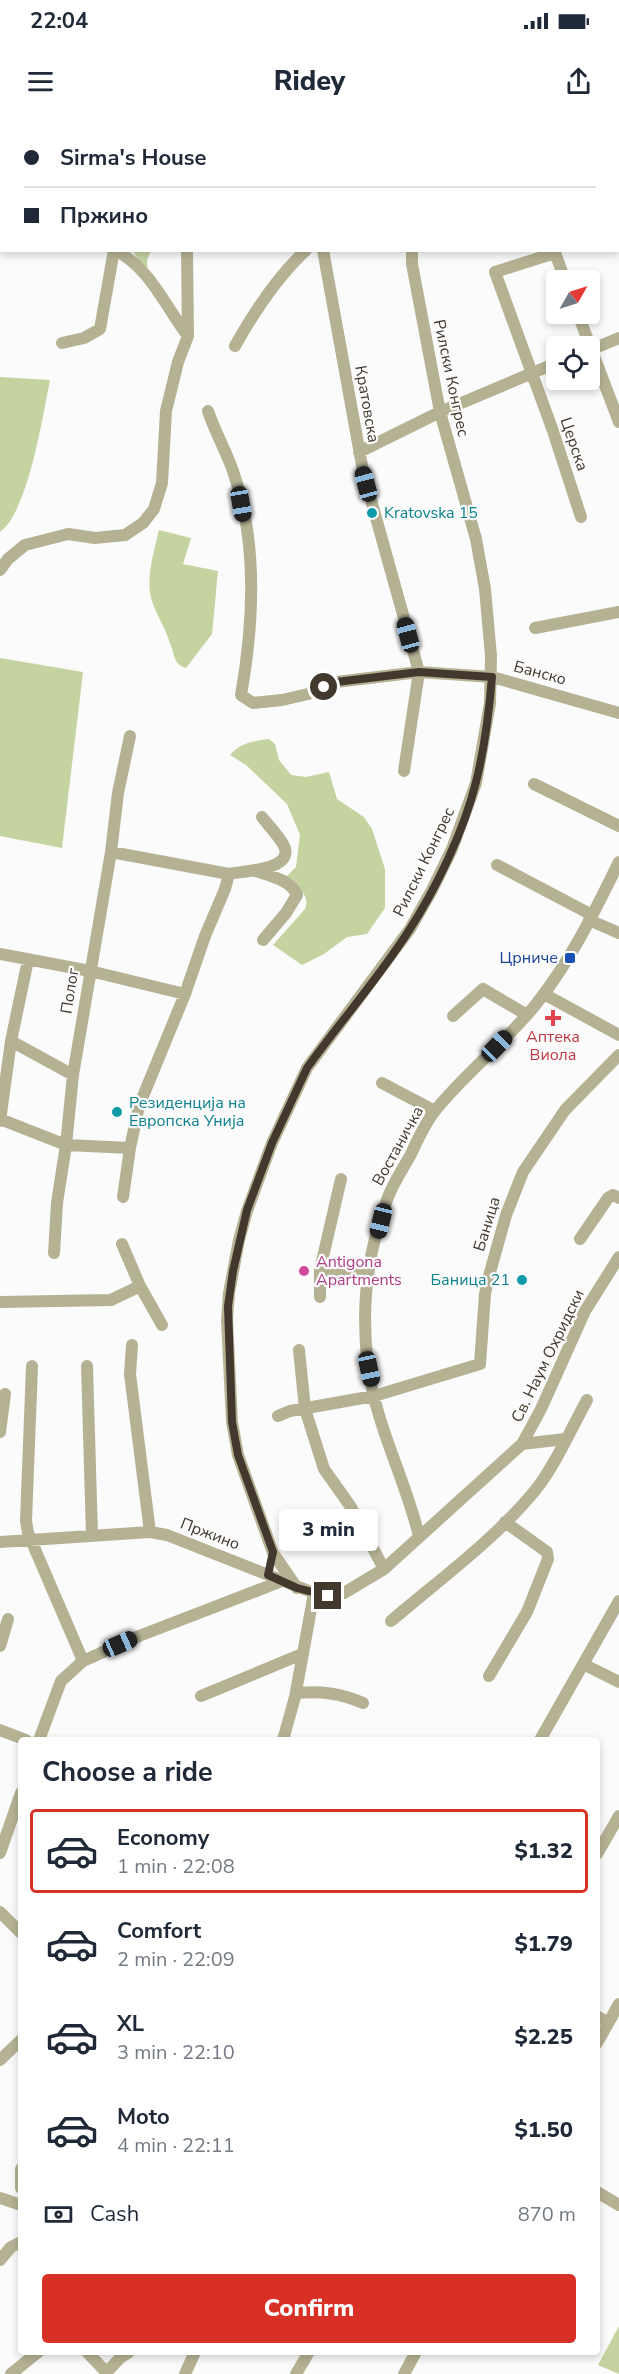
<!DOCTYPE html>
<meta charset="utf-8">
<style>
:root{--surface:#fff;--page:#f6f6f7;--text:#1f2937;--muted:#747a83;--line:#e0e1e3;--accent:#d93025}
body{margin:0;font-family:"Nunito Sans",sans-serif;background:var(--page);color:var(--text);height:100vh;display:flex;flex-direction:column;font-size:22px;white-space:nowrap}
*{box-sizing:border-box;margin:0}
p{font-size:20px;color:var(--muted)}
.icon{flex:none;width:33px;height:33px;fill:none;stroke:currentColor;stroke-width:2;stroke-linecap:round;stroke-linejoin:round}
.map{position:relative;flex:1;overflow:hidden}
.sheet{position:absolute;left:18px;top:1617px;width:582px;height:618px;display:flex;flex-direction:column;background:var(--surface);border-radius:6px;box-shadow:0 3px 9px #0003}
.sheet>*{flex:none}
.banner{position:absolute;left:0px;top:0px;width:620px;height:132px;box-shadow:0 3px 9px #0003;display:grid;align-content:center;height:132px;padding:0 24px;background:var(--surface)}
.needle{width:39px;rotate:51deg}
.fabs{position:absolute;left:546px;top:150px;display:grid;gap:12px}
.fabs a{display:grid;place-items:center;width:54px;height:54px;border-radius:6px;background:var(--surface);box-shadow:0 3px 9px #0003;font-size:30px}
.end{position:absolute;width:27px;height:27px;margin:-14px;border:8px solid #42382e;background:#fff;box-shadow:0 0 0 3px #fff}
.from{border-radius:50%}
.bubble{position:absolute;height:42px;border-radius:6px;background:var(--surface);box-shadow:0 3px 9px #0003;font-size:20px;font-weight:800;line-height:42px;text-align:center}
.car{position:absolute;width:18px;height:36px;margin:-18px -9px;border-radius:8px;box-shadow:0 0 4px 2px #0007;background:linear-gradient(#222 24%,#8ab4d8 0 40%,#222 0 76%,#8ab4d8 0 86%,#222 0)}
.banner b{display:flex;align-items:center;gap:21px;height:57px;font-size:22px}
.banner b+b{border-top:2px solid var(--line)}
.banner i{width:15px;height:15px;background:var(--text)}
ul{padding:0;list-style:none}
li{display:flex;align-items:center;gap:18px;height:84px;margin:0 12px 9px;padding:0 12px;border:3px solid transparent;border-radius:6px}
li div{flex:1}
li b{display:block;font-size:22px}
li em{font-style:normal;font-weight:800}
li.active{border-color:var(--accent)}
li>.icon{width:54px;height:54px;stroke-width:1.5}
h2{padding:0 24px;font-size:27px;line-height:72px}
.pay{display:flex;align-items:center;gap:15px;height:66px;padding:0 24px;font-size:22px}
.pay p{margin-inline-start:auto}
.button{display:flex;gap:12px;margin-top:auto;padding:12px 24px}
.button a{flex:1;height:69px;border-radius:6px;background:var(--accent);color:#fff;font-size:24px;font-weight:800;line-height:69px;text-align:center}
.status{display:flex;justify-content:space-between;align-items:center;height:42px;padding:0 30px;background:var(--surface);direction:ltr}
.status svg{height:16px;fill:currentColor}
header{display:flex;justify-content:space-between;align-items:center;height:78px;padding:0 24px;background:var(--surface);font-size:27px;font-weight:800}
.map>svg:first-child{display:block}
.green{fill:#c5d3a0}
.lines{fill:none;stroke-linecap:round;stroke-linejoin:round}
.minor{stroke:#b5b294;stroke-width:12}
.route{stroke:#42382e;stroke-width:8}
.culture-dot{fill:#0f9aa8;stroke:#fbfbfb;stroke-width:2}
.transit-dot{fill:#1a4fb4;stroke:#fbfbfb;stroke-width:2}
.health-dot{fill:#e0444e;stroke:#fbfbfb;stroke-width:2}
.hotel-dot{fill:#d1479c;stroke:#fbfbfb;stroke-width:2}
.labels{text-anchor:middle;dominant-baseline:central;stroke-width:4.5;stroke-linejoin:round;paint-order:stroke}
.street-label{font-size:16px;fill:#42382e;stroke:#fbfbfb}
.culture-label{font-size:16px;fill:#0d838f;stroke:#fbfbfb;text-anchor:start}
.transit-label{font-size:16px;fill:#164399;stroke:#fbfbfb;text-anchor:end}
.health-label{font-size:16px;fill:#be3a42;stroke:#fbfbfb}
.hotel-label{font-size:16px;fill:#b23c85;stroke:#fbfbfb;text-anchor:start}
</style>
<div class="status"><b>22:04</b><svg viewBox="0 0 49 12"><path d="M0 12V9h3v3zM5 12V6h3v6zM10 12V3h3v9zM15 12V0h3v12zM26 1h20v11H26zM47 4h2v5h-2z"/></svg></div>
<header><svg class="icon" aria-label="menu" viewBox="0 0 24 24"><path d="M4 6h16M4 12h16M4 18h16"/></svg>Ridey<svg class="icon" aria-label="share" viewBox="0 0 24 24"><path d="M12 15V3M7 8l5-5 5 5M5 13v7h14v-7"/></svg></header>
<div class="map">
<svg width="619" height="2254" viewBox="0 0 619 2254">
<rect width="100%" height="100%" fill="#fbfbfb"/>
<path class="green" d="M0,0H81L83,1L2,2L1,45Z
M133,131H151L147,140L148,156Z
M0,257L50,260C43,295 28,392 0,412Z
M159,410L191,418L183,444L218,451L212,514L186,548C173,544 175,535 170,523C166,510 158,497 153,484C144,462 154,432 159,410Z
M0,538L83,552L62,728L0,716Z
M269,619L275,624L279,640L291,655L306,657L329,652L337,679L364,697L372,709L385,749V788L367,814L347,817L324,834L302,845L273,825L305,789C311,773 296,768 286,757L296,747L300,715L287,684L246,645L230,635C240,623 254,621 269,619Z
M619,2206V2254L598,2245Z"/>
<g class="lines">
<path class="minor" d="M180,0L181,2
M411,0V2
M512,0V2
M618,21H619
M0,47L2,48
M115,130C150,148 165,186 188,216
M323,130L363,351L419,552L404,651
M554,130L565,160
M555,133L495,152L553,311L581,397
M578,194L619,302
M62,223L84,218L100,209L114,130
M235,226C254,192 277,157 306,130
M590,230L619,218
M208,291C215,312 226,331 233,351C258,422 254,502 241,575L253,583L282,580L308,574L336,562L419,552L492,557L619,593
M359,332L440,292L556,243
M0,450L8,439L25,425L68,414L95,418L125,415L143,403L154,389L162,363L166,291L178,242L188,216L187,130
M535,508L619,492
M534,664L619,706
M111,732L229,754L225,769L205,816L185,874L139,986L130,1028L123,1077
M497,745L592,795
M256,751C270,756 291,760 297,775L286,793L263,820
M229,754C242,751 298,750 283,724C277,714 268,705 262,697
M589,800L619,813
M0,834L90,851L185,874
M544,874L619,915
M453,896L483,869L527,895
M11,921L73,955
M382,963L435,991
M0,999L66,1025L130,1028
M0,1001L11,921L28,840
M580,1119L608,1078L613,1075L619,1078
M122,1124L140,1166L162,1205
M54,1133L57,1083L66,1025L73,955L111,732L118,673L130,616
M320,1150L368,1156
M320,1177V1150L341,1059
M0,1182L111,1180L140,1166
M132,1225L130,1254L150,1412
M299,1230L305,1289L324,1349L351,1387L384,1449
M32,1246L26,1401L28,1413L83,1541
M87,1246L92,1415
M278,1296L290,1291L374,1276L480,1244L485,1174L489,1156L506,1095L523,1052L565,990L619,935
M0,1312L5,1274
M522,1324L565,1319
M419,1416C405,1358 376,1306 368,1246C361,1191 367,1133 387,1080C392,1065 402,1050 410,1036C417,1021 424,1005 434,992C465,953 506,922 537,883C571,840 595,791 619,742
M0,1422L150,1412L167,1415L314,1473L328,1476L344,1473L384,1449L522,1324L541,1289L585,1191L619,1137
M297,1468L273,1433L238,1335L232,1302L227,1200L229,1173L239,1120L247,1091L272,1023L307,948L410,809L432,770L452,729L476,663L490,583L491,536L485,469L476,419L440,292L412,144V130
M391,1501C439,1460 498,1417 537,1368C557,1342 571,1309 587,1280
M0,1526L8,1499
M587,1546L619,1562
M489,1556L527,1492L548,1439L547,1432L505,1402
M296,1573C321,1571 340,1573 363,1583
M201,1576L302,1534
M0,1610L26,1620
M39,1620L61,1561L83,1541L139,1516L282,1461
M283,1620L295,1577L314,1473
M540,1620L619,1481
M0,1733L21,1673
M597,1734L619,1696
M0,1792L21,1813
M597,1896L608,1903
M597,1923L619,1884
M0,1940L21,1920
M21,2049V2068
M597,2072L619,2085
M0,2078L21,2085
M0,2140L11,2127L21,2122
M87,2232L106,2252
M11,2254L38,2232
M105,2254L120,2238L129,2232
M185,2254L195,2232
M296,2254L309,2232
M404,2254L416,2232"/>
</g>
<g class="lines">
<path class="route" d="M324,567L336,562L419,552L492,557C489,593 485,627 476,662C464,711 436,769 408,812C378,859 340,902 307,948L272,1023L247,1090L233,1151L228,1186L232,1302L238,1335L273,1432L268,1455L297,1468L328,1476"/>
</g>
<g class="culture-dot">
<circle cx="372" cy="393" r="6"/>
<circle cx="117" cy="992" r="6"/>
<circle cx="522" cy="1160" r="6"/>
</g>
<rect class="transit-dot" x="564" y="832" width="12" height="12" rx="3"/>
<path class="health-dot" d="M550 889h6v6h6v6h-6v6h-6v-6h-6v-6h6z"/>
<circle class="hotel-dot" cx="304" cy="1151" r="6"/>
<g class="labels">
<g class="street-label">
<text transform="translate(451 258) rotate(78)">Рилски Конгрес</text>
<text transform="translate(367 284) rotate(80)">Кратовска</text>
<text transform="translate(574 324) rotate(71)">Церска</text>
<text transform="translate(540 553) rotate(15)">Банско</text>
<text transform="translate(424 742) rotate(-64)">Рилски Конгрес</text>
<text transform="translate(70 871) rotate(-81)">Полог</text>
<text transform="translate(398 1026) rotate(-61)">Востаничка</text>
<text transform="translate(487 1104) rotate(-73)">Баница</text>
<text transform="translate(548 1236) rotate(-64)">Св. Наум Охридски</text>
<text transform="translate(210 1414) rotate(21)">Пржино</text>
</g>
<g class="culture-label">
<text x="384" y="393">Kratovska 15</text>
<text x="129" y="983">Резиденција на<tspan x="129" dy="18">Европска Унија</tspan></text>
<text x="510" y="1160" text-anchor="end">Баница 21</text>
</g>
<g class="transit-label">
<text x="558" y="838">Црниче</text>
</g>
<g class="health-label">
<text x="553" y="917">Аптека<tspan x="553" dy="18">Виола</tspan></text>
</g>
<g class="hotel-label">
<text x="316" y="1142">Antigona<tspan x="316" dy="18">Apartments</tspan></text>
</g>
</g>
</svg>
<div class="fabs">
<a><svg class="needle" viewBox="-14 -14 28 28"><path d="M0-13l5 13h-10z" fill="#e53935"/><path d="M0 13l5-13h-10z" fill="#747a83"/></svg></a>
<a><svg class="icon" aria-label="locate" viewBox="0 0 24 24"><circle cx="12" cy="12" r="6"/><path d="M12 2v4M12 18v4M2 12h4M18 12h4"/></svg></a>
</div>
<i class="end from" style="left:324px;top:567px"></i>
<i class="end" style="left:328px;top:1476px"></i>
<div class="bubble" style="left:279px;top:1389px;width:99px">3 min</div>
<i class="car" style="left:366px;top:364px;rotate:345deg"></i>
<i class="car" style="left:241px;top:384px;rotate:170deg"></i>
<i class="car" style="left:408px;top:515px;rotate:345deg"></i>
<i class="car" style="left:497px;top:926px;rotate:44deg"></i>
<i class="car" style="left:381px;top:1101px;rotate:194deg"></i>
<i class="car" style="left:369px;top:1249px;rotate:168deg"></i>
<i class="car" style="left:120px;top:1524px;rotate:66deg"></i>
<div class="banner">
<b><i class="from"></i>Sirma's House</b>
<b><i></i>Пржино</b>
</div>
<section class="sheet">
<h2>Choose a ride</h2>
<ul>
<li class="active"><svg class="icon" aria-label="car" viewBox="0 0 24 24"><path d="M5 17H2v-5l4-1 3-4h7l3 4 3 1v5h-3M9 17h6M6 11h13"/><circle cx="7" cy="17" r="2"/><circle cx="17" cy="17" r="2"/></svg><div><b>Economy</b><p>1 min · 22:08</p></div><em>$1.32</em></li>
<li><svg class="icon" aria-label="car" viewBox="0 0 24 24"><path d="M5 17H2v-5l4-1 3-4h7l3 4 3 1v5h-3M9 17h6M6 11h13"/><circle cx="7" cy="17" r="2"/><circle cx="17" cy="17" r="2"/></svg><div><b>Comfort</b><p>2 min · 22:09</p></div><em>$1.79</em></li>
<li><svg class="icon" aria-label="car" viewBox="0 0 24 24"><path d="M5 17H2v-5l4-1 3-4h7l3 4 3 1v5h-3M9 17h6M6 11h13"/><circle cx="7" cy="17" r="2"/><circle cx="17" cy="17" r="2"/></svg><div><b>XL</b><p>3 min · 22:10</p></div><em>$2.25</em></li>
<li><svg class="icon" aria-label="car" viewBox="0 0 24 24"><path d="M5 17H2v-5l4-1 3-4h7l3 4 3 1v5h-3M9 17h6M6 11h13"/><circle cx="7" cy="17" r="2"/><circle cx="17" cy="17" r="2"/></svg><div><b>Moto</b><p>4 min · 22:11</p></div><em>$1.50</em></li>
</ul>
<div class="pay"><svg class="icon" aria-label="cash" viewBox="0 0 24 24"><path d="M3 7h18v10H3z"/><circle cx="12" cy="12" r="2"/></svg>Cash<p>870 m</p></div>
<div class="button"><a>Confirm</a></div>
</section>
</div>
